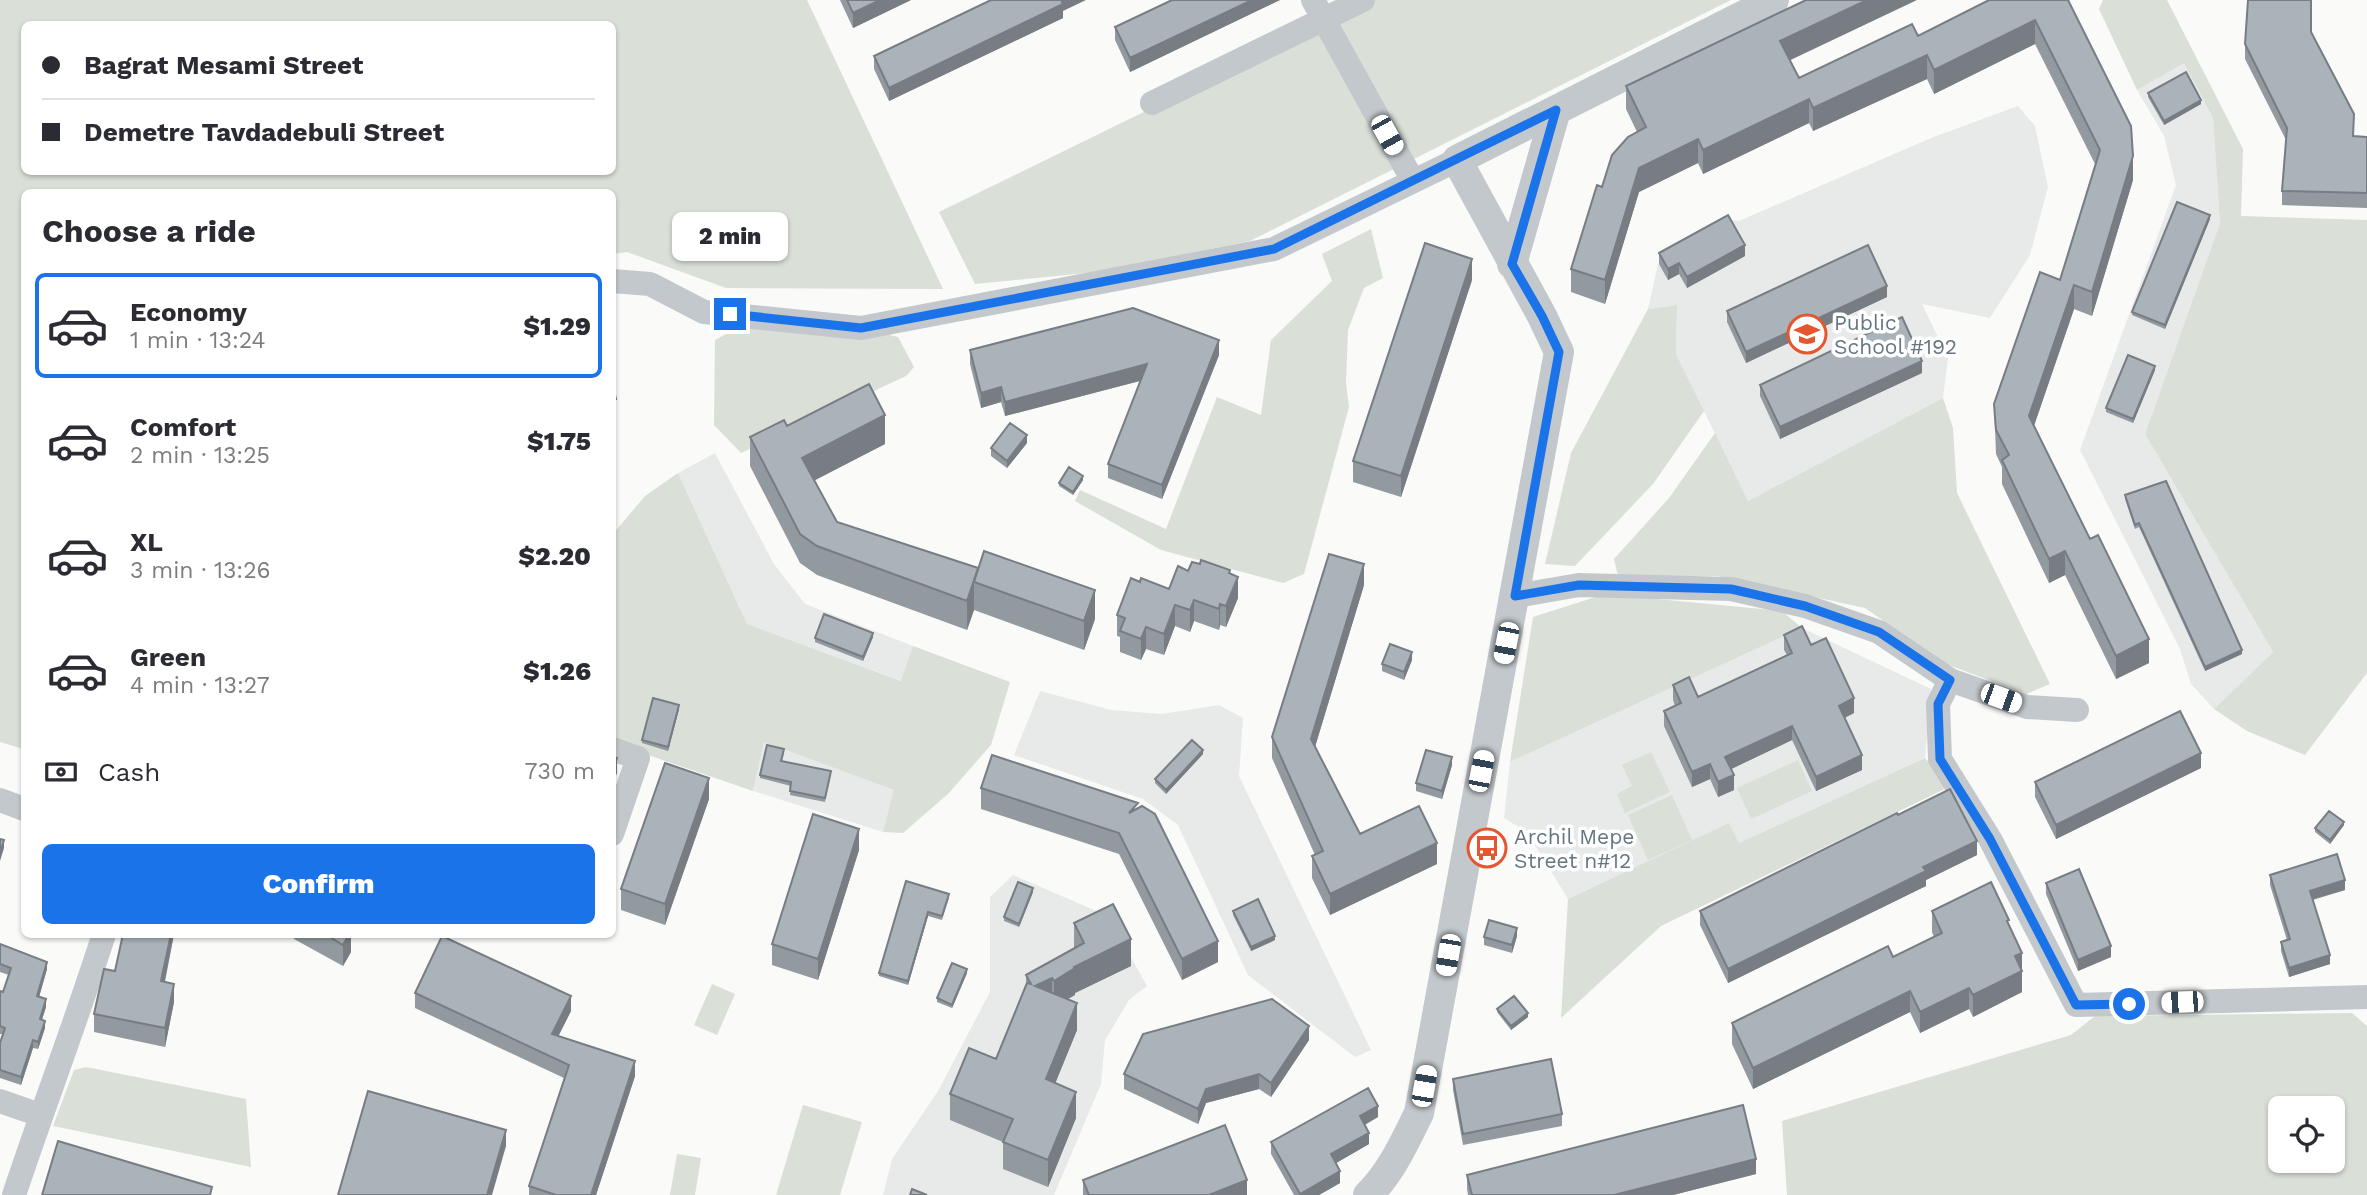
<!DOCTYPE html>
<meta charset="utf-8">
<style>
:root{--surface:#fff;--page:#f7f7f7;--text:#2b2b33;--muted:#7c7c81;--line:#e1e1e2;--accent:#1a73e8}
body{margin:0;font-family:"Work Sans",sans-serif;background:var(--page);color:var(--text);height:100vh;display:flex;flex-direction:column;font-size:26px;white-space:nowrap}
*{box-sizing:border-box;margin:0}
p{font-size:23px;color:var(--muted)}
.icon{flex:none;width:38px;height:38px;fill:none;stroke:currentColor;stroke-width:2;stroke-linecap:round;stroke-linejoin:round}
.map{position:relative;flex:1;overflow:hidden}
.details{position:absolute;left:21px;top:189px;width:595px;height:749px;display:flex;flex-direction:column;background:var(--surface);border-radius:10px;box-shadow:0 2px 5px #0004}
.details>*{flex:none}
.guide{position:absolute;left:21px;top:21px;width:595px;height:154px;border-radius:10px;box-shadow:0 2px 5px #0004;display:grid;align-content:center;height:154px;padding:0 21px;background:var(--surface)}
.controls{position:absolute;left:2268px;top:1096px;display:grid;gap:14px}
.controls a{display:grid;place-items:center;width:77px;height:77px;border-radius:10px;background:var(--surface);box-shadow:0 2px 5px #0004;font-size:35px}
.end{position:absolute;width:32px;height:32px;margin:-16px;border:9px solid #1a73e8;background:#fff;box-shadow:0 0 0 4px #fff}
.from{border-radius:50%}
.bubble{position:absolute;height:49px;border-radius:10px;background:var(--surface);box-shadow:0 2px 5px #0004;font-size:23px;font-weight:800;line-height:49px;text-align:center}
.car{position:absolute;width:21px;height:42px;margin:-21px -10px;border-radius:9px;box-shadow:0 0 5px 2px #0007;background:linear-gradient(#fff 24%,#345 0 40%,#fff 0 76%,#345 0 86%,#fff 0)}
.guide b{display:flex;align-items:center;gap:24px;height:66px;font-size:26px}
.guide b+b{border-top:2px solid var(--line)}
.guide i{width:18px;height:18px;background:var(--text)}
ul{padding:0;list-style:none}
li{display:flex;align-items:center;gap:21px;height:105px;margin:0 14px 10px;padding:0 7px;border:4px solid transparent;border-radius:10px}
li div{flex:1}
li b{display:block;font-size:26px}
li em{font-style:normal;font-weight:800}
li.selected{border-color:var(--accent)}
li>.icon{width:63px;height:63px;stroke-width:1.5}
h2{padding:0 21px;font-size:32px;line-height:84px}
.pay{display:flex;align-items:center;gap:18px;height:77px;padding:0 21px;font-size:26px}
.pay p{margin-inline-start:auto}
.cta{display:flex;gap:14px;margin-top:auto;padding:14px 21px}
.cta a{flex:1;height:80px;border-radius:10px;background:var(--accent);color:#fff;font-size:28px;font-weight:800;line-height:80px;text-align:center}
.map>svg:first-child{display:block}
.built{fill:#e8e9e9}
.green{fill:#dadfd7;fill-rule:evenodd}
.lines{fill:none;stroke-linecap:round;stroke-linejoin:round}
.minor{stroke:#c3c8cc;stroke-width:24}
.tertiary{stroke:#c3c8cc;stroke-width:30}
.wall{fill:#929a9f}
.shaded-wall{fill:#777d82}
.building{fill:#aab3b9;stroke:#777d82;stroke-width:2}
.route{stroke:#1a73e8;stroke-width:9}
.labels{text-anchor:middle;dominant-baseline:central;stroke-width:7;stroke-linejoin:round;paint-order:stroke}
.poi-label{font-size:21px;fill:#657683;stroke:#fff;text-anchor:start}
</style>
<div class="map">
<svg width="2367" height="1195" viewBox="0 0 2367 1195">
<rect width="100%" height="100%" fill="#fafaf8"/>
<path class="built" d="M2184,62L2213,118L2220,223L2145,434L2273,652L2214,709L2191,684L2180,649L2080,450L2176,185L2164,136L2137,90Z
M2018,106L2035,126L2048,187L2030,255L1990,318L1922,304L1948,358L1943,398L1748,501L1676,354L1677,305L1648,309L1658,264L1732,220L1739,221L1931,138Z
M715,453L774,564L805,604L913,646L902,681L747,624L678,473Z
M1802,628L1931,689L1925,758L1739,843L1729,824L1568,899L1527,832L1504,818L1510,762Z
M1040,691L1111,710L1162,714L1219,705L1243,718L1239,776L1371,1050L1355,1057L1248,975L1178,825L1143,799L1014,755Z
M764,742L895,790L883,832L753,791Z
M1013,875L1108,916L1147,986L1129,1000L1105,1040L1101,1084L1054,1195H883L892,1159L938,1091L990,992V897Z"/>
<path class="green" d="M0,0H807L943,289L726,288L627,252L613,254L612,192H24L23,749L0,742ZM24,24H612V172H24Z
M1373,0H1731L1250,241L1097,272L975,284L939,212Z
M2103,0H2167L2243,149L2241,216L2367,220V673L2305,755L2247,731L2214,709L2273,652L2145,434L2220,223L2213,118L2184,63L2137,90L2099,9Z
M1371,229L1383,278L1364,288L1348,330L1346,383L1349,407L1304,574L1283,583L1161,550L1075,501L1080,490L1166,529L1217,397L1261,415L1271,340L1332,281L1322,254Z
M1677,305L1676,354L1704,411L1653,484L1575,566L1545,564L1571,453L1648,309Z
M739,327L876,332L898,337L914,367L906,376L741,453L714,425L715,340Z
M1943,398L1953,428L1957,493L2050,684L2026,694L1946,664L1865,608L1718,576H1618L1614,559L1669,498L1715,433L1748,501Z
M678,473L747,624L901,681L913,646L1010,682L991,745L948,794L903,833L883,832L894,790L764,742L753,791L613,743V534L645,496Z
M1605,594L1782,611L1802,628L1510,762L1533,617Z
M1651,752L1670,792L1625,813L1617,794L1632,786L1622,765Z
M1925,758L1951,786L1661,926L1561,1018L1568,899L1729,823L1739,843Z
M1798,760L1812,791L1751,819L1737,788Z
M1672,795L1692,840L1648,860L1628,815Z
M712,984L735,994L717,1035L694,1025Z
M2352,1013L2367,1026V1195H1787L1782,1121L2071,1035L2095,1016ZM2280,1108H2333V1160H2280Z
M86,1067L246,1099L251,1167L53,1126L74,1070Z
M803,1105L862,1122L840,1195H776Z
M677,1154L701,1158L695,1195H670Z"/>
<g class="lines">
<path class="minor" d="M1313,0L1413,181
M1152,103L1363,0
M612,281L650,284L704,312L861,328L1274,249L1457,160
M1515,596L1579,585L1731,589L1805,606L1879,632L1950,680L2027,707L2077,710
M1950,680L1938,704L1940,759L1990,839L2076,1005L2367,997
M612,749L638,758L612,834
M0,800L24,809
M0,1101L40,1115
M14,1195C43,1108 76,1022 104,934"/>
<path class="tertiary" d="M1512,264L1556,110
M1368,1195C1391,1173 1405,1141 1419,1113L1559,352L1542,316L1457,160L1774,0"/>
</g>
<path class="wall" d="M840,0H911L853,28Z
M1172,0H1280L1130,72L1115,40V27Z
M2068,0L2133,180L2092,316L2074,309L2034,426L2149,663L2116,679L2065,575L2049,583L2002,484V467L1996,454L1994,404L2060,280L2095,164L2035,44L1934,94L1927,79L1813,131L1809,123L1703,174L1698,163L1639,192L1605,304L1571,292V269L1602,187L1637,132L1626,109V86L1790,60L1799,78L1918,36Z
M1063,11V18L889,101L874,69V56Z
M2311,32L2353,136L2367,137V208L2282,205V191L2286,140L2245,59V44Z
M2148,93L2201,104L2164,125L2148,97Z
M2210,219L2165,329L2132,315V312Z
M1659,253L1745,256L1687,288L1679,274L1668,280L1659,264Z
M1472,280L1401,497L1353,482V461Z
M1887,297L1746,363L1727,322V311Z
M970,350L1219,355L1162,499L1108,478V464L1140,381L1005,416L1001,402L981,408L970,364Z
M2155,370L2133,423L2106,412V408Z
M1922,373L1780,439L1760,396V385Z
M787,426L885,444L814,480L837,522L1095,619L1084,650L974,610L967,630L817,575L800,563L750,466V437Z
M1027,443L1007,468L991,456V448Z
M1083,480L1073,495L1059,486V483Z
M2125,495L2242,654L2205,671L2139,527L2135,529L2125,499Z
M1188,571L1230,574L1238,598L1226,627L1220,625L1219,630L1194,621L1190,632L1175,626L1164,655L1146,649L1141,660L1120,652V637L1117,636V615L1169,589Z
M1364,585L1315,747L1360,834L1437,864L1330,915L1312,878V856L1315,855L1272,758V737Z
M1784,635L1811,645L1854,713L1845,718L1862,770L1816,791L1792,740L1731,769L1734,790L1718,797L1710,779L1692,787L1664,726V711L1675,706L1673,700V685L1698,697L1787,655L1784,650Z
M873,637L863,661L815,642V638Z
M1412,660L1404,680L1382,671V664Z
M679,709L668,751L642,743V740Z
M784,753L782,761L831,774L825,802L790,795L791,786L760,778V775Z
M1203,754L1166,794L1155,783V779Z
M1452,765L1442,799L1416,791V783Z
M2201,768L2056,839L2035,797V782Z
M981,788L1138,809L1218,962L1182,980L1119,854L981,809Z
M709,799L665,925L621,910V889Z
M1898,815L1977,855L1926,880V886L1728,983L1700,925V911Z
M2344,825L2330,844L2315,832V828Z
M859,850L818,980L772,965V944Z
M2270,875L2345,890L2313,900L2330,964L2289,977L2281,951V942L2287,940L2270,885Z
M906,881L949,898L942,920L928,916L908,985L879,976V973Z
M2046,883L2111,957L2078,971L2046,894Z
M1033,892L1019,927L1004,921V917Z
M1233,911L1275,940L1251,951L1233,915Z
M1932,911L2009,926L2022,953V992L1973,1017L1969,1009L1920,1033L1910,1012L1753,1089L1732,1044V1023L1893,957L1934,937L1932,932Z
M1074,923L1131,966L1075,993V995L1067,999L1077,1030L1055,1083L1076,1118L1048,1187L1003,1169V1142L950,1120V1094L996,1059L1026,985V975L1074,948Z
M123,934H174L165,982L174,1002L165,1047L94,1032V1014L115,971Z
M294,934H351V952L343,966L294,939Z
M1517,936L1512,953L1484,945V937Z
M0,944L47,969L39,997L46,1007L42,1019L45,1028L38,1049L33,1048L21,1085L0,1078V1043L3,1034H0V991L3,992L9,975L0,972Z
M967,973L952,1008L937,1002V998Z
M415,993L571,1011L558,1036L635,1076L596,1195H529V1186L564,1078L415,1008Z
M1497,1009L1528,1017L1511,1030L1497,1012Z
M1309,1040L1271,1097L1259,1089L1206,1103L1198,1124L1124,1089V1074Z
M1453,1079L1562,1114V1126L1463,1145L1453,1090Z
M1378,1117L1365,1125L1369,1144L1336,1163L1340,1183L1319,1195H1294L1271,1154V1142Z
M1756,1174L1673,1195H1468L1467,1189V1175Z
M1083,1180L1247,1195H1083Z"/>
<path class="shaded-wall" d="M880,0H911L853,28V13Z
M1060,0H1086L1063,11V18L889,101V88Z
M1252,0H1280L1130,72V58Z
M1867,0H1917L1780,65V41Z
M2035,20V44L1934,94V70Z
M1927,55V79L1813,131V108Z
M1809,99V123L1703,174V150Z
M2201,100V104L2164,125V121Z
M1698,139V163L1639,192L1605,304V280L1639,168Z
M2133,156V180L2092,316V292Z
M2210,215V219L2165,329V325Z
M1745,245V256L1687,288V277Z
M1472,259V280L1401,497V476Z
M1679,263V274L1668,280V269Z
M2074,285V309L2029,440V416Z
M1887,286V297L1746,363V352Z
M1219,340V355L1162,499V485Z
M1922,361V373L1780,439V427Z
M1147,364V379L1005,416V402Z
M2155,366V370L2133,423V419Z
M1001,387V402L981,408V393Z
M616,399V414L612,415V400Z
M885,415V444L802,487V458Z
M1027,435V443L1007,468V461Z
M1083,476V480L1073,495V492Z
M2065,551V575L2049,583V559Z
M1364,564V585L1311,760V739Z
M1238,577V598L1226,627V606Z
M974,582V610L967,630V601Z
M1095,590V619L1084,650V621Z
M1194,600V621L1190,632V610Z
M1220,604V625L1219,630V609Z
M1175,605V626L1164,655V634Z
M1146,627V649L1141,660V639Z
M873,633V637L863,661V657Z
M2149,639V663L2116,679V656Z
M2242,650V654L2205,671V667Z
M1412,652V660L1404,680V672Z
M1854,698V713L1839,720V706Z
M679,705V709L668,751V747Z
M1792,726V740L1725,772V757Z
M1203,750V754L1166,794V790Z
M2201,753V768L2056,839V825Z
M1862,755V770L1816,791V777Z
M1452,757V765L1442,799V791Z
M617,758V773L612,787V771Z
M1710,764V779L1692,787V772Z
M1734,775V790L1718,797V782Z
M709,778V799L665,925V904Z
M2344,822V825L2330,844V840Z
M859,829V850L818,980V959Z
M4,840V848L0,861V853Z
M1977,841V855L1926,880V886L1728,983V969L1923,867Z
M1437,843V864L1330,915V894Z
M2345,880V890L2310,900V891Z
M1033,888V892L1019,927V924Z
M928,912V916L908,985V981Z
M1517,928V936L1512,953V945Z
M171,934H174L161,999V981Z
M349,934H351V952L343,966V945Z
M1275,936V940L1251,951V947Z
M1131,939V966L1075,993V995L1054,1007V981L1074,967Z
M1218,941V962L1182,980V959Z
M2111,946V957L2078,971V960Z
M2022,953V992L1973,1017V995L2015,956Z
M2330,955V964L2289,977V968Z
M47,962V969L37,1004V996Z
M967,969V973L952,1008V1005Z
M1052,978V1004L1035,986Z
M174,984V1002L165,1047V1028Z
M1969,988V1009L1920,1033V1012Z
M1910,991V1012L1753,1089V1068Z
M571,996V1011L552,1049V1034Z
M46,999V1007L40,1026V1019Z
M1077,1003V1030L1046,1106V1079Z
M1528,1013V1017L1511,1030V1026Z
M45,1021V1028L38,1049V1042Z
M1309,1026V1040L1271,1097V1083Z
M33,1040V1048L21,1085V1077Z
M635,1061V1076L596,1195H591Z
M1259,1074V1089L1206,1103L1198,1124V1109L1206,1089Z
M1076,1092V1118L1048,1187V1160Z
M1378,1106V1117L1360,1127V1116Z
M506,1130V1146L492,1195H487Z
M1369,1133V1144L1331,1166V1154Z
M1756,1159V1174L1673,1195H1614Z
M1340,1171V1183L1319,1195H1300Z
M1247,1180V1195H1209Z"/>
<path class="building" d="M847,0H880L853,13Z
M991,0H1061L1063,4L889,88L874,56Z
M1172,0H1252L1130,58L1115,27Z
M1806,0H1867L1780,41L1799,78L1912,24L1918,36L1989,0H2068L2131,126L2133,156L2092,292L2074,285L2029,416L2090,539L2098,535L2149,639L2116,656L2065,551L2049,559L2002,460L2009,455L1996,430L1994,404L2040,272L2060,280L2100,150L2035,20L1934,70L1927,55L1813,108L1809,99L1703,150L1698,139L1639,168L1605,280L1571,269L1597,185L1602,187L1612,155L1628,137L1646,127L1626,86Z
M2248,0H2311V32L2354,114L2353,136L2367,137V193L2282,191L2287,128L2245,44Z
M2186,72L2201,100L2164,121L2148,93Z
M2177,202L2210,215L2165,325L2132,312Z
M1728,215L1745,245L1687,277L1679,263L1668,269L1659,253Z
M1425,243L1472,259L1401,476L1353,461Z
M1868,245L1887,286L1746,352L1727,311Z
M1133,308L1219,340L1162,485L1108,464L1147,364L1005,402L1001,387L981,393L970,350Z
M1902,317L1922,361L1780,427L1760,385Z
M2128,355L2155,366L2133,419L2106,408Z
M612,383L616,399L612,400Z
M869,384L885,415L802,458L837,522L978,568L967,601L817,546L800,534L750,437L784,420L787,426Z
M1010,423L1027,435L1007,461L991,448Z
M1069,467L1083,476L1073,492L1059,483Z
M2166,481L2242,650L2205,667L2139,523L2135,525L2125,495Z
M984,551L1095,590L1084,621L974,582Z
M1329,554L1364,564L1311,739L1360,834L1419,806L1437,843L1330,894L1312,856L1323,851L1272,737Z
M1201,560L1230,570L1229,573L1238,577L1226,606L1220,604L1219,609L1194,600L1190,610L1175,605L1164,634L1146,627L1141,639L1120,631L1125,618L1117,615L1131,578L1140,582L1141,578L1169,589L1178,566L1188,571L1192,562L1200,564Z
M824,614L873,633L863,657L815,638Z
M1802,626L1811,645L1826,638L1854,698L1839,706L1862,755L1816,777L1792,726L1725,757L1734,775L1718,782L1710,764L1692,772L1664,711L1681,703L1673,685L1689,677L1698,697L1792,653L1784,635Z
M1390,644L1412,652L1404,672L1382,664Z
M653,698L679,705L668,747L642,740Z
M2180,711L2201,753L2056,825L2035,782Z
M1192,740L1203,750L1166,790L1155,779Z
M767,745L784,749L781,761L831,771L825,798L790,791L791,782L760,775Z
M1426,750L1452,757L1442,791L1416,783Z
M992,755L1138,803L1129,813L1142,806L1155,814L1218,941L1182,959L1119,833L981,788Z
M612,757L617,758L612,771Z
M665,763L709,778L665,904L621,889Z
M1950,789L1977,841L1923,867L1926,871L1728,969L1700,911L1897,813L1898,815Z
M2329,811L2344,822L2330,840L2315,828Z
M813,814L859,829L818,959L772,944Z
M0,839L4,840L0,853Z
M2337,854L2345,880L2310,891L2330,955L2289,968L2281,942L2290,939L2270,875Z
M2079,869L2111,946L2078,960L2046,883Z
M906,881L949,894L942,916L928,912L908,981L879,973Z
M1018,882L1033,888L1019,924L1004,917Z
M1991,882L2009,920L2007,921L2022,953L2015,956L2022,971L1973,995L1969,988L1920,1012L1910,991L1753,1068L1732,1023L1888,946L1893,957L1942,933L1932,911Z
M1258,899L1275,936L1251,947L1233,911Z
M1113,904L1131,939L1074,967L1075,968L1054,981L1052,978L1035,986L1077,1003L1046,1079L1076,1092L1048,1160L1003,1142L1013,1119L950,1094L969,1048L996,1059L1027,983L1031,984L1026,975L1084,943L1074,923Z
M1489,920L1517,928L1512,945L1484,937Z
M123,934H171L161,981L174,984L165,1028L94,1014L104,969L115,971Z
M325,934H349L343,945Z
M442,936L571,996L552,1034L635,1061L591,1195H556L529,1186L569,1065L415,993Z
M0,944L47,962L37,996L46,999L40,1019L45,1021L38,1042L33,1040L21,1077L0,1070V1043L5,1028L0,1026V991L3,992L11,968L0,964Z
M952,963L967,969L952,1005L937,998Z
M1514,996L1528,1013L1511,1026L1497,1009Z
M1272,999L1309,1026L1271,1083L1259,1074L1206,1089L1198,1109L1124,1074L1143,1034Z
M1551,1059L1562,1114L1463,1134L1453,1079Z
M1368,1088L1378,1106L1360,1116L1369,1133L1331,1154L1340,1171L1300,1194L1271,1142Z
M368,1091L506,1130L487,1195H338Z
M1743,1105L1756,1159L1614,1195H1472L1467,1175Z
M1225,1125L1247,1180L1209,1195H1089L1083,1180Z
M58,1141L212,1187L210,1195H42Z
M912,1189L927,1195H910Z"/>
<g class="lines">
<path class="route" d="M730,314L861,328L1274,249L1556,110L1512,264L1542,316L1559,352L1515,596L1579,585L1731,589L1805,606L1879,632L1950,680L1938,704L1940,759L1990,839L2076,1005L2129,1004"/>
</g>
<defs>
<symbol id="school-ring" viewBox="-11 -11 22 22"><circle r="9.5" fill="#fff" stroke="#e4572e" stroke-width="1.5"/><path d="M0-5L7-2L0 1L-7-2ZM-4 1L0 2.5L4 1V4Q0 6-4 4Z" fill="#e4572e"/></symbol>
<symbol id="bus-ring" viewBox="-11 -11 22 22"><circle r="9.5" fill="#fff" stroke="#e4572e" stroke-width="1.5"/><path d="M-5-6H5V4H4V6H2V4H-2V6H-4V4H-5ZM-3.5-4V0h7V-4ZM-3.5 1.2v1.5H-2V1.2ZM2 1.2v1.5H3.5V1.2Z" fill="#e4572e"/></symbol>
</defs>
<g fill-rule="evenodd">
<use href="#school-ring" x="1785" y="312" width="44" height="44"/>
<use href="#bus-ring" x="1465" y="826" width="44" height="44"/>
</g>
<g class="labels">
<g class="poi-label">
<text x="1834" y="322">Public<tspan x="1834" dy="24">School #192</tspan></text>
<text x="1514" y="836">Archil Mepe<tspan x="1514" dy="24">Street n#12</tspan></text>
</g>
</g>
</svg>
<div class="controls">
<a><svg class="icon" aria-label="locate" viewBox="0 0 24 24"><circle cx="12" cy="12" r="6"/><path d="M12 2v4M12 18v4M2 12h4M18 12h4"/></svg></a>
</div>
<i class="end from" style="left:2129px;top:1004px"></i>
<i class="end" style="left:730px;top:314px"></i>
<div class="bubble" style="left:672px;top:212px;width:116px">2 min</div>
<i class="car" style="left:1387px;top:135px;rotate:151deg"></i>
<i class="car" style="left:1506px;top:643px;rotate:191deg"></i>
<i class="car" style="left:2001px;top:698px;rotate:110deg"></i>
<i class="car" style="left:1481px;top:771px;rotate:11deg"></i>
<i class="car" style="left:1448px;top:955px;rotate:190deg"></i>
<i class="car" style="left:2182px;top:1002px;rotate:268deg"></i>
<i class="car" style="left:1424px;top:1086px;rotate:10deg"></i>
<div class="guide">
<b><i class="from"></i>Bagrat Mesami Street</b>
<b><i></i>Demetre Tavdadebuli Street</b>
</div>
<section class="details">
<h2>Choose a ride</h2>
<ul>
<li class="selected"><svg class="icon" aria-label="car" viewBox="0 0 24 24"><path d="M5 17H2v-5l4-1 3-4h7l3 4 3 1v5h-3M9 17h6M6 11h13"/><circle cx="7" cy="17" r="2"/><circle cx="17" cy="17" r="2"/></svg><div><b>Economy</b><p>1 min · 13:24</p></div><em>$1.29</em></li>
<li><svg class="icon" aria-label="car" viewBox="0 0 24 24"><path d="M5 17H2v-5l4-1 3-4h7l3 4 3 1v5h-3M9 17h6M6 11h13"/><circle cx="7" cy="17" r="2"/><circle cx="17" cy="17" r="2"/></svg><div><b>Comfort</b><p>2 min · 13:25</p></div><em>$1.75</em></li>
<li><svg class="icon" aria-label="car" viewBox="0 0 24 24"><path d="M5 17H2v-5l4-1 3-4h7l3 4 3 1v5h-3M9 17h6M6 11h13"/><circle cx="7" cy="17" r="2"/><circle cx="17" cy="17" r="2"/></svg><div><b>XL</b><p>3 min · 13:26</p></div><em>$2.20</em></li>
<li><svg class="icon" aria-label="car" viewBox="0 0 24 24"><path d="M5 17H2v-5l4-1 3-4h7l3 4 3 1v5h-3M9 17h6M6 11h13"/><circle cx="7" cy="17" r="2"/><circle cx="17" cy="17" r="2"/></svg><div><b>Green</b><p>4 min · 13:27</p></div><em>$1.26</em></li>
</ul>
<div class="pay"><svg class="icon" aria-label="cash" viewBox="0 0 24 24"><path d="M3 7h18v10H3z"/><circle cx="12" cy="12" r="2"/></svg>Cash<p>730 m</p></div>
<div class="cta"><a>Confirm</a></div>
</section>
</div>
